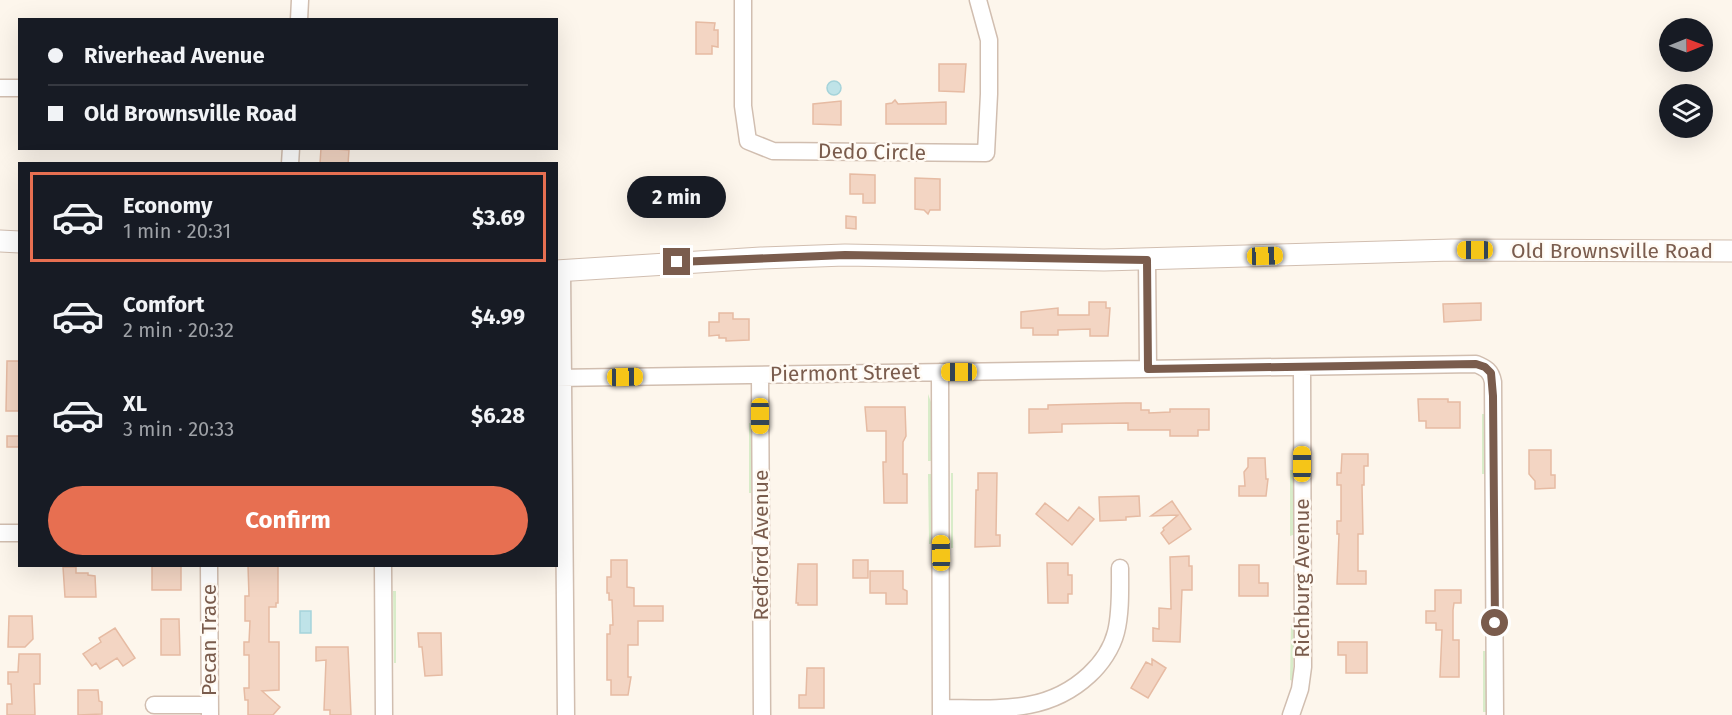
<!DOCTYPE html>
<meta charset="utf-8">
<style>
:root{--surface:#171b24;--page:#242831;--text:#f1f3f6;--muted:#9ea1a6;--line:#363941;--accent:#e76f51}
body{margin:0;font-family:"Fira Sans",sans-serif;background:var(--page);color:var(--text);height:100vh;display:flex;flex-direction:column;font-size:22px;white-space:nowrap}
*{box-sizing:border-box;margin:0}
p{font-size:20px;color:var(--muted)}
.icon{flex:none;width:33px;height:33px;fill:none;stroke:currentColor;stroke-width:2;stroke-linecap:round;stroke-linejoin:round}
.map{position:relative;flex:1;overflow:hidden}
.details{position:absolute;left:18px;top:162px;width:540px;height:405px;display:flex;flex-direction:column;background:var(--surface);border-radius:0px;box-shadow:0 6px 24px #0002}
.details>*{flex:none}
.banner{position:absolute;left:18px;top:18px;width:540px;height:132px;border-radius:0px;box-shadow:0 6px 24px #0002;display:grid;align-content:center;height:132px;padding:0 30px;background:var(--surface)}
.needle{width:39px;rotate:89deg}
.controls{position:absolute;left:1659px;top:18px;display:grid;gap:12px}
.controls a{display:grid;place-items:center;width:54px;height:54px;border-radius:50%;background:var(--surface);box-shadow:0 6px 24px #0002;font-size:30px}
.end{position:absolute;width:27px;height:27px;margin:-14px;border:8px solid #7a5c4d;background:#fff;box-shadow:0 0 0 3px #fff}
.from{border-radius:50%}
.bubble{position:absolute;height:42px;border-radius:21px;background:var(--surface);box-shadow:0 6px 24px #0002;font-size:20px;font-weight:700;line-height:42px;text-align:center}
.car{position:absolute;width:18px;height:36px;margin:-18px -9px;border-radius:8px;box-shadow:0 0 4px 2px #0007;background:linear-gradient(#f5c518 24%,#345 0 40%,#f5c518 0 76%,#345 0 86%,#f5c518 0)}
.banner b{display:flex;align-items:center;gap:21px;height:57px;font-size:22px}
.banner b+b{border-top:2px solid var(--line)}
.banner i{width:15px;height:15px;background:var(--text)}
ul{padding:10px 0 0;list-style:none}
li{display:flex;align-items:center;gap:18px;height:90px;margin:0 12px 9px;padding:0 18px;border:3px solid transparent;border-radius:0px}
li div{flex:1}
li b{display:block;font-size:22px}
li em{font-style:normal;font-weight:700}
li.on{border-color:var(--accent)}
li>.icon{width:54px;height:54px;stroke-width:1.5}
.button{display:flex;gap:12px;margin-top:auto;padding:12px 30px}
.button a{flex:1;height:69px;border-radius:36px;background:var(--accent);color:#fff;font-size:24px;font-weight:700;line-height:69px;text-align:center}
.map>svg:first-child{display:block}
.green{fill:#d8ecc9}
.water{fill:#bfe3e8;stroke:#a5d3da;stroke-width:1.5}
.building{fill:#f3d5c3;stroke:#e6bba3;stroke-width:1.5}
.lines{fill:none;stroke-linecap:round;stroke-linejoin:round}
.minor-casing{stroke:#d1beb0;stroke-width:19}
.tertiary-casing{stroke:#d1beb0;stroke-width:23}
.minor{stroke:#fff;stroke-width:16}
.tertiary{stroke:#fff;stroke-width:21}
.route{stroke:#7a5c4d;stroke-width:8}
.labels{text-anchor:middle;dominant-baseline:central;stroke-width:5;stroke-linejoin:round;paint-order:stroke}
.street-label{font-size:21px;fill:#7a5c4d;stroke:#fffaf3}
</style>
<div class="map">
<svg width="1732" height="715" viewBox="0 0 1732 715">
<rect width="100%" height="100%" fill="#fdf6ec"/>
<path class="green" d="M928,394L931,402V461H928Z
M1482,414H1485V474H1482Z
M749,423H751V493H749Z
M1290,470H1293V535L1290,536Z
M951,473H953V548H951Z
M928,474H931V544H929Z
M393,591H396V663H394Z
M1291,624H1294L1293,681L1290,680Z
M1483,651H1486V712H1483Z"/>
<path class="water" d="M827 88a7 7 0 1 1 14 0a7 7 0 1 1-14 0Z
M300,611H311V633H300Z"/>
<path class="building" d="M696,22L715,23L714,30H718V47L712,46V54H696Z
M939,64H966L964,92L939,91Z
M895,100L898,104L946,102V124H886V104L892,103Z
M841,101V125L813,124V104Z
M321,148L349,150L348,164H320Z
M850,174L875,175V203H863V194H850Z
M915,178L940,179V210H930L928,214L924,210L915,209Z
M846,216L856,217V229L846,228Z
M1089,302H1106V308H1110L1108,336H1090V329L1058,330V335H1033V328H1021V312L1058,308V315H1089Z
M1481,303V320L1444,322L1443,304Z
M719,313H733V319H749V340L726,341V338H719V335L709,336V322H719Z
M7,361H20V411H6Z
M1418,399H1448V402H1460V428H1426V421H1419Z
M1126,403H1141V410H1149V413L1170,412V409H1209V430H1198V436H1170V430H1128V423L1062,424V432L1029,433V409H1048V405Z
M865,407H905L906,436L903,442V474H907V503H884L883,462H886V431H867Z
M7,436H20V447H7Z
M1529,450H1551V475H1555V488L1535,489V481L1529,474Z
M1342,454H1368V466H1364V485H1362L1363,534H1358V571H1366V584H1337L1339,534H1337V521H1341V485H1337V473H1341Z
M1248,458H1265L1266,479H1268L1266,496H1239V486H1245L1244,472L1248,467Z
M978,473H997L996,535H1000V546L975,547L976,490H978Z
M1139,496L1140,516L1126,517V520L1100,521L1099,497Z
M1172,501L1191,529L1169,544L1161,533L1164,530L1163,528L1178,515L1151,516Z
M1045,503L1068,521L1079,507L1094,519L1072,545L1036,514Z
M1189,556V566H1192V590H1182L1180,642L1153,641V628L1159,629V608L1171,609L1170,557Z
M611,560H627V587L634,588V606H663V621H638V645H628V677H631L628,695H611V680H607V634H610V625H613L612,600H609V593H607V577H611Z
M853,560H868V578H853Z
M1047,563H1068V575H1072V594H1068V603H1048Z
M798,564H817V605H798V603H796Z
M1239,565H1259V583H1268V596H1239Z
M152,566H181V590H152Z
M248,566H278V603H276V607H269V642H279V690L262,691L280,707L273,715H248V700H245L244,688H249V655H244V642H249L250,621H245V596H249Z
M63,567H76V573H88V575L95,576L96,597H65Z
M870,571H903V589L907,591V604H886V593H870Z
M1435,590H1461V603H1454L1453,610V640H1459V677H1440L1442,630H1436V623H1426V611H1435Z
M9,616H32L33,639L25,647H8Z
M161,619H179L180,655H161Z
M115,628L135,658L123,666L117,658L100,669L96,663L92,666L83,654L101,642L99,638Z
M418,633H441L442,675L425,676L422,647H419Z
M1338,642H1367V673H1346V655H1338Z
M316,647H348L351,715H330V710H324L326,660L316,661Z
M19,654H40V684H34L35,715H7V704H12L11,684H8V672H18Z
M1152,659L1166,668L1148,698L1131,688L1146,662L1152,665Z
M807,668H824V708H799V695H806Z
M78,690H98L99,701L102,702V714L78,715Z"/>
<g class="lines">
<defs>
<path id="minor" d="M743,0V106L748,141L773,151L986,153L989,94V40L978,0
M299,20L300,0
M0,88H20
M290,164L291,148
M1147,260L1148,368
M562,271L566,715
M940,372L941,715
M760,375L762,715
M556,378L1476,364C1486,368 1491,371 1493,382L1495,715
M0,533H20
M209,566L210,715
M383,566L384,715
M154,705H209
M941,708C996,708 1046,715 1089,675C1101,664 1112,648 1116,632C1121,612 1120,589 1120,568
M1291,715L1300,689L1303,667L1302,367"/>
<path id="tertiary" d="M0,241L20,242
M556,271L761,258L845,255L1104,260L1452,250L1732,251"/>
</defs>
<use href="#minor" class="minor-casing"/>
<use href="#tertiary" class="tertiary-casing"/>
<use href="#minor" class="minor"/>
<use href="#tertiary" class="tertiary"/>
</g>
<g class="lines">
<path class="route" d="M677,262L845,255L1147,260L1148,369L1476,364L1485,367L1491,373L1493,396L1495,623"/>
</g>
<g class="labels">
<g class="street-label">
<text transform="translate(872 152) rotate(1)">Dedo Circle</text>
<text x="1612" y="251">Old Brownsville Road</text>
<text transform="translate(845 373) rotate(-1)">Piermont Street</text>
<text transform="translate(761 545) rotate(-90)">Redford Avenue</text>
<text transform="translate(1302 578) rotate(-90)">Richburg Avenue</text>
<text transform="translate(209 640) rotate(-90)">Pecan Trace</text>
</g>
</g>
</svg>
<div class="controls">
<a><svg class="needle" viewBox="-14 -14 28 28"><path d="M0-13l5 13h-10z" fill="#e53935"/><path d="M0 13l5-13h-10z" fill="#9ea1a6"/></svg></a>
<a><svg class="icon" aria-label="layers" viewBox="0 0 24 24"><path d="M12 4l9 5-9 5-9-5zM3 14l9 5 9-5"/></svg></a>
</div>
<i class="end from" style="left:1495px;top:623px"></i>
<i class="end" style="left:677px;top:262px"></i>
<div class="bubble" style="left:627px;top:176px;width:99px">2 min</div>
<i class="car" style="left:1475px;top:250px;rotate:270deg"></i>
<i class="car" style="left:1265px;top:256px;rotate:88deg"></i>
<i class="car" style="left:959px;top:372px;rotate:270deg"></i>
<i class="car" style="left:625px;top:377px;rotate:89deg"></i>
<i class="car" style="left:760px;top:416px;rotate:180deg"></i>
<i class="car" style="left:1302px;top:464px;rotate:0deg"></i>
<i class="car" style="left:941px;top:553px;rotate:359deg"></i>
<div class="banner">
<b><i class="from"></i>Riverhead Avenue</b>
<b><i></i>Old Brownsville Road</b>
</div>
<section class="details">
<ul>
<li class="on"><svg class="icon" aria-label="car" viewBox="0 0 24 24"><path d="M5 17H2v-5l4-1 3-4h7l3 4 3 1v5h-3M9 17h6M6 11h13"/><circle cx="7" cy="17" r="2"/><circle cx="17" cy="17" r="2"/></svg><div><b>Economy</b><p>1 min · 20:31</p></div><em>$3.69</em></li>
<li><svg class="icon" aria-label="car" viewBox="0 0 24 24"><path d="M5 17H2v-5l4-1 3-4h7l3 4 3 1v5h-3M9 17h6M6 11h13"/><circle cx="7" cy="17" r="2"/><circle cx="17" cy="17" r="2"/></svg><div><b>Comfort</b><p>2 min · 20:32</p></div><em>$4.99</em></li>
<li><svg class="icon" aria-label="car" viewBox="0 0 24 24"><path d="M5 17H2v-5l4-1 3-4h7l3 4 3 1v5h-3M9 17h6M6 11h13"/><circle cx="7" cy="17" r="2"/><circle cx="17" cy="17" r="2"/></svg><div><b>XL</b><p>3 min · 20:33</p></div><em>$6.28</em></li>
</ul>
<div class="button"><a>Confirm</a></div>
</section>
</div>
